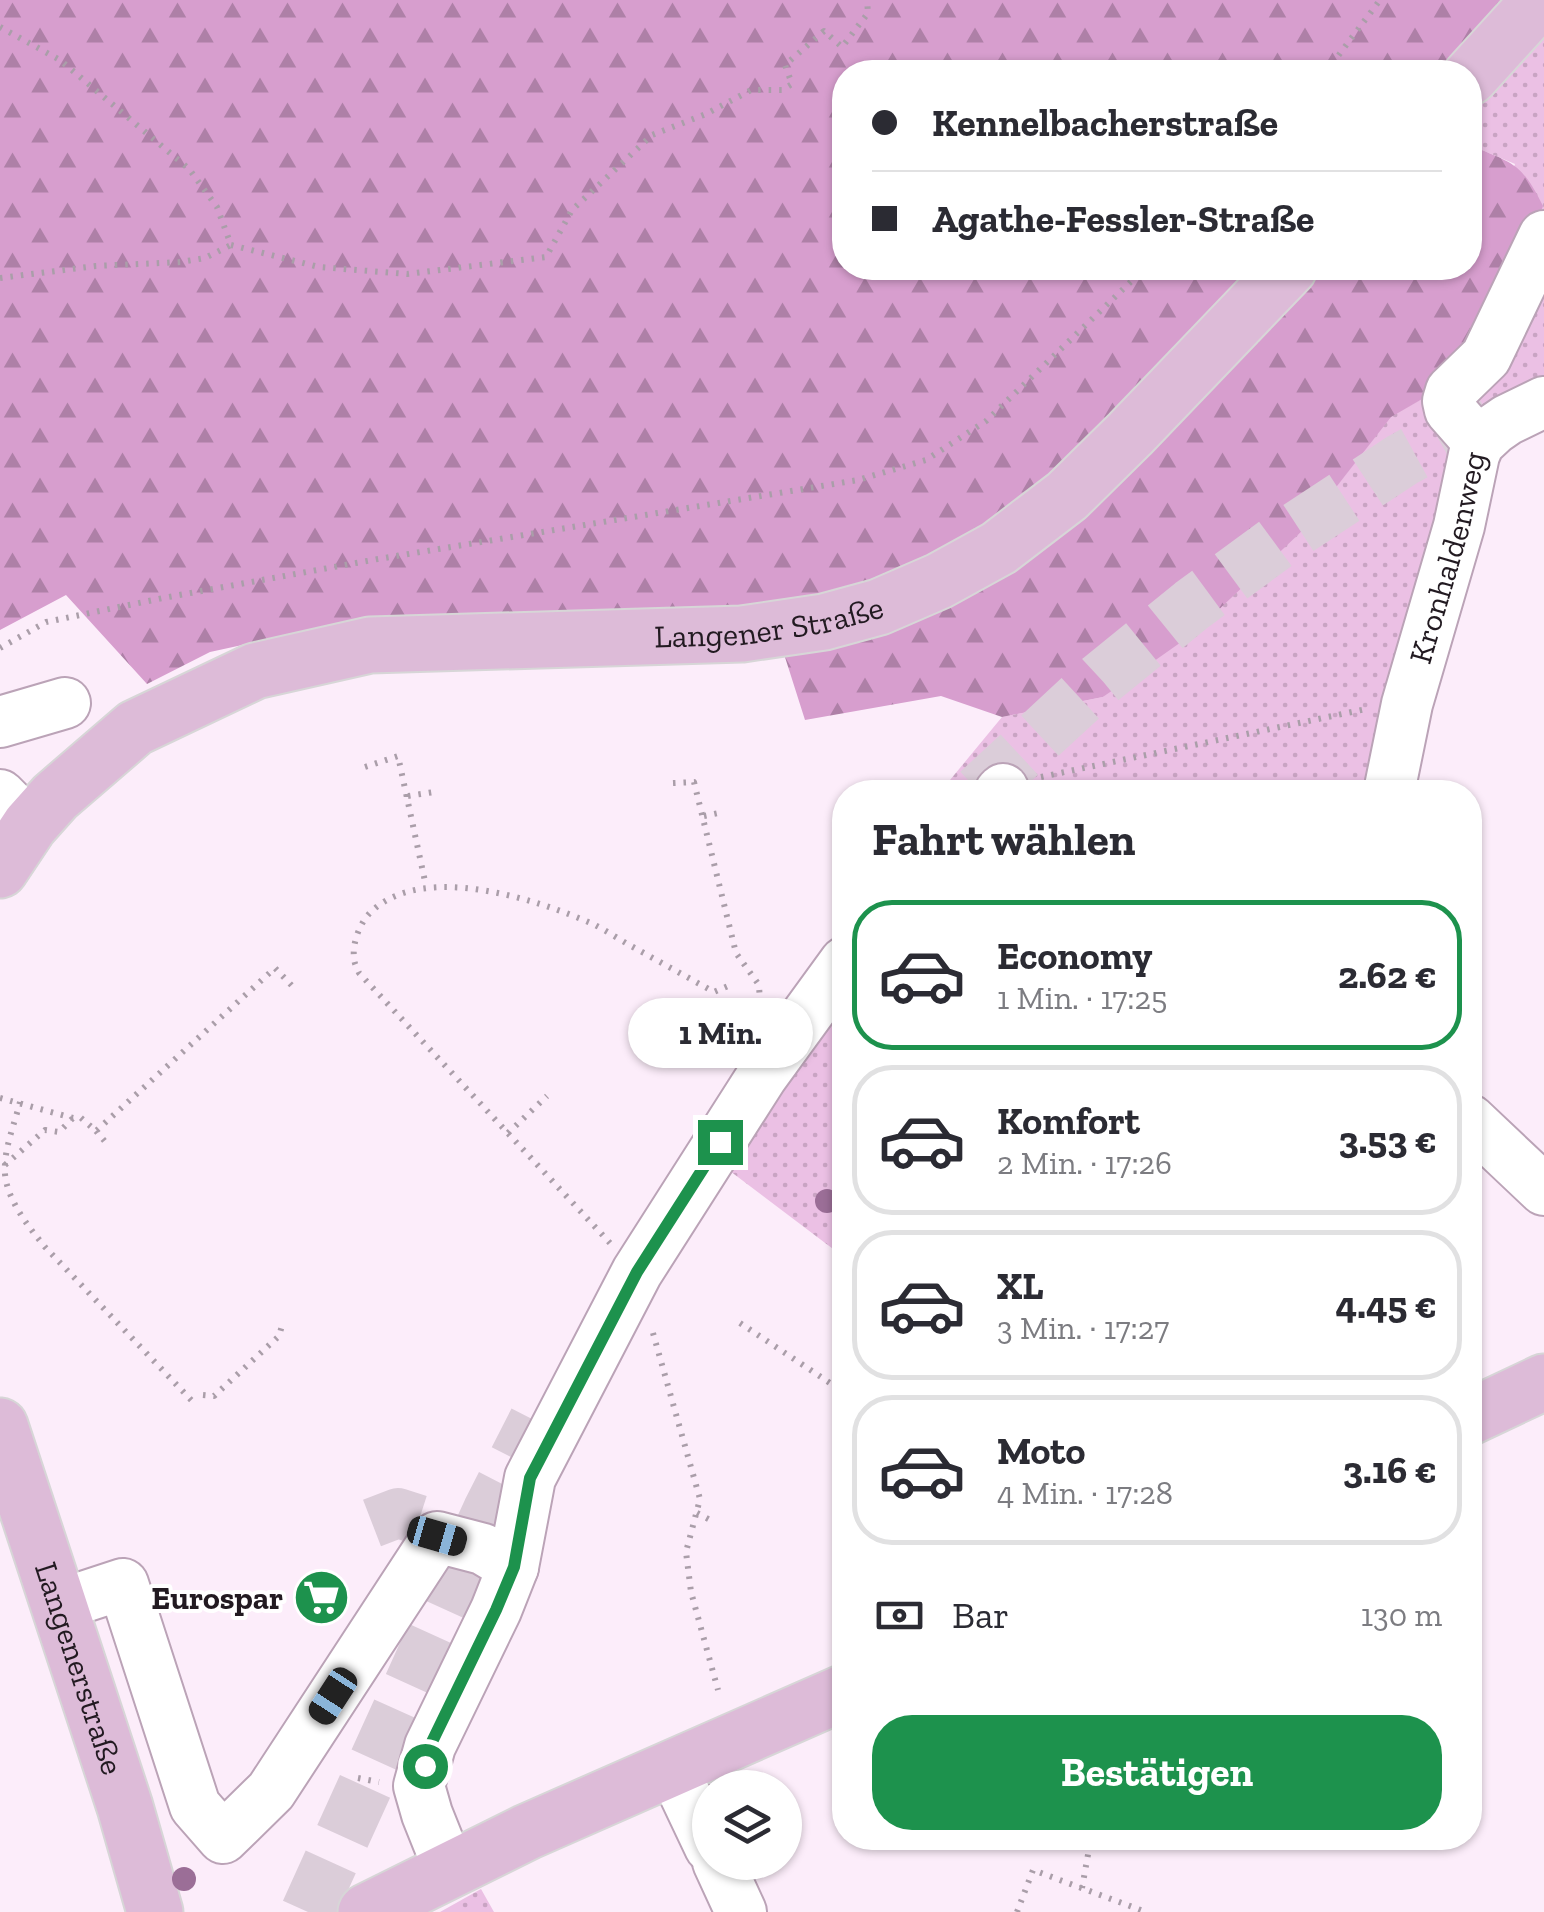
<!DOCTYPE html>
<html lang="de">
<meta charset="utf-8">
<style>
:root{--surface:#fff;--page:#f2f2f3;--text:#2b2b33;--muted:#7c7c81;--line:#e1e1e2;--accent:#1d924d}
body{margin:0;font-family:"Zilla Slab",serif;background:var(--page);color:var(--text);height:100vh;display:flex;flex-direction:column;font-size:38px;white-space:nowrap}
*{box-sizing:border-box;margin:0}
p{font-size:32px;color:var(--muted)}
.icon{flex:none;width:55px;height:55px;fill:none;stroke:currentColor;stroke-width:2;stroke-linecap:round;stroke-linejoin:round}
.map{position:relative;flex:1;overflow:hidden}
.drawer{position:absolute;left:832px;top:780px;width:650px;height:1070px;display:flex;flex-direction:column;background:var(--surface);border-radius:40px;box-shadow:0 2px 8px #0004}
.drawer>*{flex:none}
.banner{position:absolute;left:832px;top:60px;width:650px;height:220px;border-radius:40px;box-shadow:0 2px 8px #0004;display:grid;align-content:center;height:220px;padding:0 40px;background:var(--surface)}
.fabs{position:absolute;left:692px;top:1770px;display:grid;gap:20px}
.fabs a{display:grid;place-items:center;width:110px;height:110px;border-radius:50%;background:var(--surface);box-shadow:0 2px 8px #0004;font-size:50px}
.end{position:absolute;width:45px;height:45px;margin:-22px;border:12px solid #1d924d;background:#fff;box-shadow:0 0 0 5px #fff}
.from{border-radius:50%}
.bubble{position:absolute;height:70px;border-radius:35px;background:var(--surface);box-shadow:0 2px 8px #0004;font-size:32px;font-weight:700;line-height:70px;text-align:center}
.car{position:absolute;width:30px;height:60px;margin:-30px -15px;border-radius:12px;box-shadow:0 0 8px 2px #0007;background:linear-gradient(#222 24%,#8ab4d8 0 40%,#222 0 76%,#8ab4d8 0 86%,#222 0)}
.banner b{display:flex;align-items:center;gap:35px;height:95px;font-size:38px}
.banner b+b{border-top:2px solid var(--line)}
.banner i{width:25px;height:25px;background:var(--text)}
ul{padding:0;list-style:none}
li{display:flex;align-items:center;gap:30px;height:150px;margin:0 20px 15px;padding:0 20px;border:5px solid var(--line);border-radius:40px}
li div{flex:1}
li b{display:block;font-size:38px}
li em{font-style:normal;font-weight:700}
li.selected{border-color:var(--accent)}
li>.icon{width:90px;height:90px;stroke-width:1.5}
h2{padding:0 40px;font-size:45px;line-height:120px}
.pay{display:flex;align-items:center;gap:25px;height:110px;padding:0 40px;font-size:38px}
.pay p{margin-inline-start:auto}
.cta{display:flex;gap:20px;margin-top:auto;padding:20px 40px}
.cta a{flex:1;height:115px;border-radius:40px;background:var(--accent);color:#fff;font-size:40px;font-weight:700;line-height:115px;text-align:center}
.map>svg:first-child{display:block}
.grass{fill:url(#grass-dots)}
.forest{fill:url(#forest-firs)}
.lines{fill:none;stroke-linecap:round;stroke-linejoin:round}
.minor-tunnel{stroke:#dbcdd9;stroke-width:50;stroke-dasharray:50 25;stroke-linecap:butt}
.highway-tunnel{stroke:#dbcdd9;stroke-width:55;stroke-dasharray:55 28;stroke-linecap:butt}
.minor-casing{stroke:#bba3b7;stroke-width:54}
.major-casing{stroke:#d7d6d7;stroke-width:59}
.path{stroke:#aa9ea9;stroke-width:6;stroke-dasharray:2.5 8;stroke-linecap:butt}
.minor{stroke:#fff;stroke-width:50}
.major{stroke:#ddbbd8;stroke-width:55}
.tree{fill:#9b6e97}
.route{stroke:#1d924d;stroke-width:12}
.labels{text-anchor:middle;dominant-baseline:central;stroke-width:8;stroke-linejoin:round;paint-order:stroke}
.street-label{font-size:32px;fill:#221a21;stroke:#fff}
.poi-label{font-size:32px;font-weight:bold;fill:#221a21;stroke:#fff;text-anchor:end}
</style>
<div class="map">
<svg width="1544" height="1912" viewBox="0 0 1544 1912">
<defs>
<pattern id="grass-dots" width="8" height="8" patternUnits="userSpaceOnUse" patternTransform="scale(2.5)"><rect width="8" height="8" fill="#ebc0e4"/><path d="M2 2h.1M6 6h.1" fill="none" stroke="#c9a4c3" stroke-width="1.8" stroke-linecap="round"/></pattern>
<pattern id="forest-firs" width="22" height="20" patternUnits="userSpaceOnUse" patternTransform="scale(2.5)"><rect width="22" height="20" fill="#d79ece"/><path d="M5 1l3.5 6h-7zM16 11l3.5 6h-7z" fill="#ae80a7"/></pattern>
</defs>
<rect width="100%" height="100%" fill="#fcedfa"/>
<path class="grass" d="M1544,8V390L1455,485L1379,792H962L950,780L1002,717L1103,697L1302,531L1391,416L1431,394L1515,164L1470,145V86Z
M845,994V1258L722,1165Z
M481,1889L494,1912H440Z"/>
<path class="forest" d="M0,0H1544L1470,72H845V268H1470V145C1514,164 1521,162 1543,206L1515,280L1431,394L1391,417L1302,531L1194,633L1103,697L1002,717L941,696L805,720L770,610L362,619L210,652L147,684L66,595L0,630Z"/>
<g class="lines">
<path class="minor-tunnel" d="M372,1523L398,1513L423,1521L437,1537"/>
<path class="highway-tunnel" d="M979,792L1101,679L1192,605L1286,536L1402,460L1506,403
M308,1912L490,1511L536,1421"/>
<defs>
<g id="minor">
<path d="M1479,443L1450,410L1448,401L1451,391L1486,357L1544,236"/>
<path d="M0,722L65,703"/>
<path d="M1000,792L1003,789"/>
<path id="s1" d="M1389,792L1407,704L1459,526L1474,455L1479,443L1494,429L1507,420L1544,402"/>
<path d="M0,795L30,825"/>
<path d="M1470,1120L1544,1190"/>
<path d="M59,1605L123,1584L195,1806L223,1838L271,1791L437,1537L483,1549L513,1567"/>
<path d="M673,1769L710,1847"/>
<path d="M718,1862L741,1912"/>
<path d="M449,1869L427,1814L419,1786L430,1746L496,1610L513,1567L530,1478L637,1272L762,1076L845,962"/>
</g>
<g id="major">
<path d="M1470,77L1540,0"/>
<path id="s2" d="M0,870L30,825L55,797L135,728L255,671L370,645L742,634L824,622L879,607L939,581L999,548L1067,496L1130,434L1289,268"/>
<path d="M1470,1417L1544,1382"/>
<path id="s3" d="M0,1426L125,1807L155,1912"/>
<path d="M366,1912L527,1832L845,1692"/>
</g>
</defs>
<use href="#minor" class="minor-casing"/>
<use href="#major" class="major-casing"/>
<path class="path" d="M0,27L60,60L189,169L217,207L231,245
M1326,72L1380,0
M231,245L319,267L407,274L546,257L572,210L652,135L706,114L751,90H782L792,84L785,65L824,31L842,47L868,13L867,0
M0,278L96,266L181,262L205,258L231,245
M0,648L46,622L163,598L378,559L858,480L926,460L986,421L1145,268
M365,767L398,756L426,886
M1041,777L1366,709
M673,783L694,782L736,953L759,985L760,1003
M408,796L434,792
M704,816L723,812
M0,1098L73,1118L80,1117L96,1131L275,968L296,990
M20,1102C15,1122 6,1144 5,1164C2,1194 27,1225 45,1247L194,1403
M96,1131L108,1145
M508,1133L547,1096
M5,1165L45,1130L59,1132L73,1118
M610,1243L359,973C357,968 354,963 354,958C352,942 361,920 373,910C425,863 536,899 593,924C607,931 620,940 633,947C660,962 687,977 714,992L728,986
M740,1323L845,1393
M653,1333L700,1499L686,1552L691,1592L718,1690
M203,1395L214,1396L279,1336L283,1322
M697,1513L710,1520
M358,1778L379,1782
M1082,1888L1091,1838
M1017,1912L1033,1870L1146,1912"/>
<use href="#minor" class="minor"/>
<use href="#major" class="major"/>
</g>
<g class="tree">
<circle cx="827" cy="1201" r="12"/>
<circle cx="184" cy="1879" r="12"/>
</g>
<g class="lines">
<path class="route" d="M425,1766L430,1746L496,1610L514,1567L530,1478L637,1272L720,1142"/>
</g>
<defs>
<symbol id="supermarket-disc" viewBox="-11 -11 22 22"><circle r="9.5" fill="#1d924d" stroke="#fff"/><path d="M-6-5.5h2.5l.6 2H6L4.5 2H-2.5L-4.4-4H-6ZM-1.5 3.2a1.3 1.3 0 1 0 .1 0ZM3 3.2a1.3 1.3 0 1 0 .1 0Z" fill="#fff"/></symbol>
</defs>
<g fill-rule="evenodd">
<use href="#supermarket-disc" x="290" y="1566" width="63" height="63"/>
</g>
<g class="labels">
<g class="street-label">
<text stroke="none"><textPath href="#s1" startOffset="242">Kronhaldenweg</textPath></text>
<text stroke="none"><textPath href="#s2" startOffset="848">Langener Straße</textPath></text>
<text stroke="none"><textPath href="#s3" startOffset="255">Langenerstraße</textPath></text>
</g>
<g class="poi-label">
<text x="283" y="1598">Eurospar</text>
</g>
</g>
</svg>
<div class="fabs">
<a><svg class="icon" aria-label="layers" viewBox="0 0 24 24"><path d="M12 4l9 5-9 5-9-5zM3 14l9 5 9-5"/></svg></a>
</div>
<i class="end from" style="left:425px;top:1766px"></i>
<i class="end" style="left:720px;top:1142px"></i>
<div class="bubble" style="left:628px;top:998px;width:185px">1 Min.</div>
<i class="car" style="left:437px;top:1536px;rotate:106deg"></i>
<i class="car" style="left:333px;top:1696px;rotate:213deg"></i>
<div class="banner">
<b><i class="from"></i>Kennelbacherstraße</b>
<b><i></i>Agathe-Fessler-Straße</b>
</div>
<section class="drawer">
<h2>Fahrt wählen</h2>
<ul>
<li class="selected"><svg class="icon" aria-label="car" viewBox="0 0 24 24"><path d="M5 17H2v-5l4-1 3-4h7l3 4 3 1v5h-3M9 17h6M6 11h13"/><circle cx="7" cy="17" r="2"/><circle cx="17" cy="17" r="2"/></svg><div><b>Economy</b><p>1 Min. · 17:25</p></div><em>2.62 €</em></li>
<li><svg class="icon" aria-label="car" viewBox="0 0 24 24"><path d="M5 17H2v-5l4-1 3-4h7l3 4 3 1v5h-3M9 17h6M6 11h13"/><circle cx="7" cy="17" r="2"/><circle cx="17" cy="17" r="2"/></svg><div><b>Komfort</b><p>2 Min. · 17:26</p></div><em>3.53 €</em></li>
<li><svg class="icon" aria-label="car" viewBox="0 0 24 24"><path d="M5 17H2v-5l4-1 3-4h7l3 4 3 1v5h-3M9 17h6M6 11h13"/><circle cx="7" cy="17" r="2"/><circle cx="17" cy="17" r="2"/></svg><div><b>XL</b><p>3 Min. · 17:27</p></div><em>4.45 €</em></li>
<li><svg class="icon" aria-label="car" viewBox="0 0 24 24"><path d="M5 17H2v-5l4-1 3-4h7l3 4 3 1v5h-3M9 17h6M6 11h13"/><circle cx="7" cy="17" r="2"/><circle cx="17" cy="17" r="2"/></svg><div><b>Moto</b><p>4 Min. · 17:28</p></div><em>3.16 €</em></li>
</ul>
<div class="pay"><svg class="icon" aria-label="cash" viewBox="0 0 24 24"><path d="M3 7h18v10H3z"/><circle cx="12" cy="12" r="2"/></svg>Bar<p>130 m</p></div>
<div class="cta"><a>Bestätigen</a></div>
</section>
</div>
